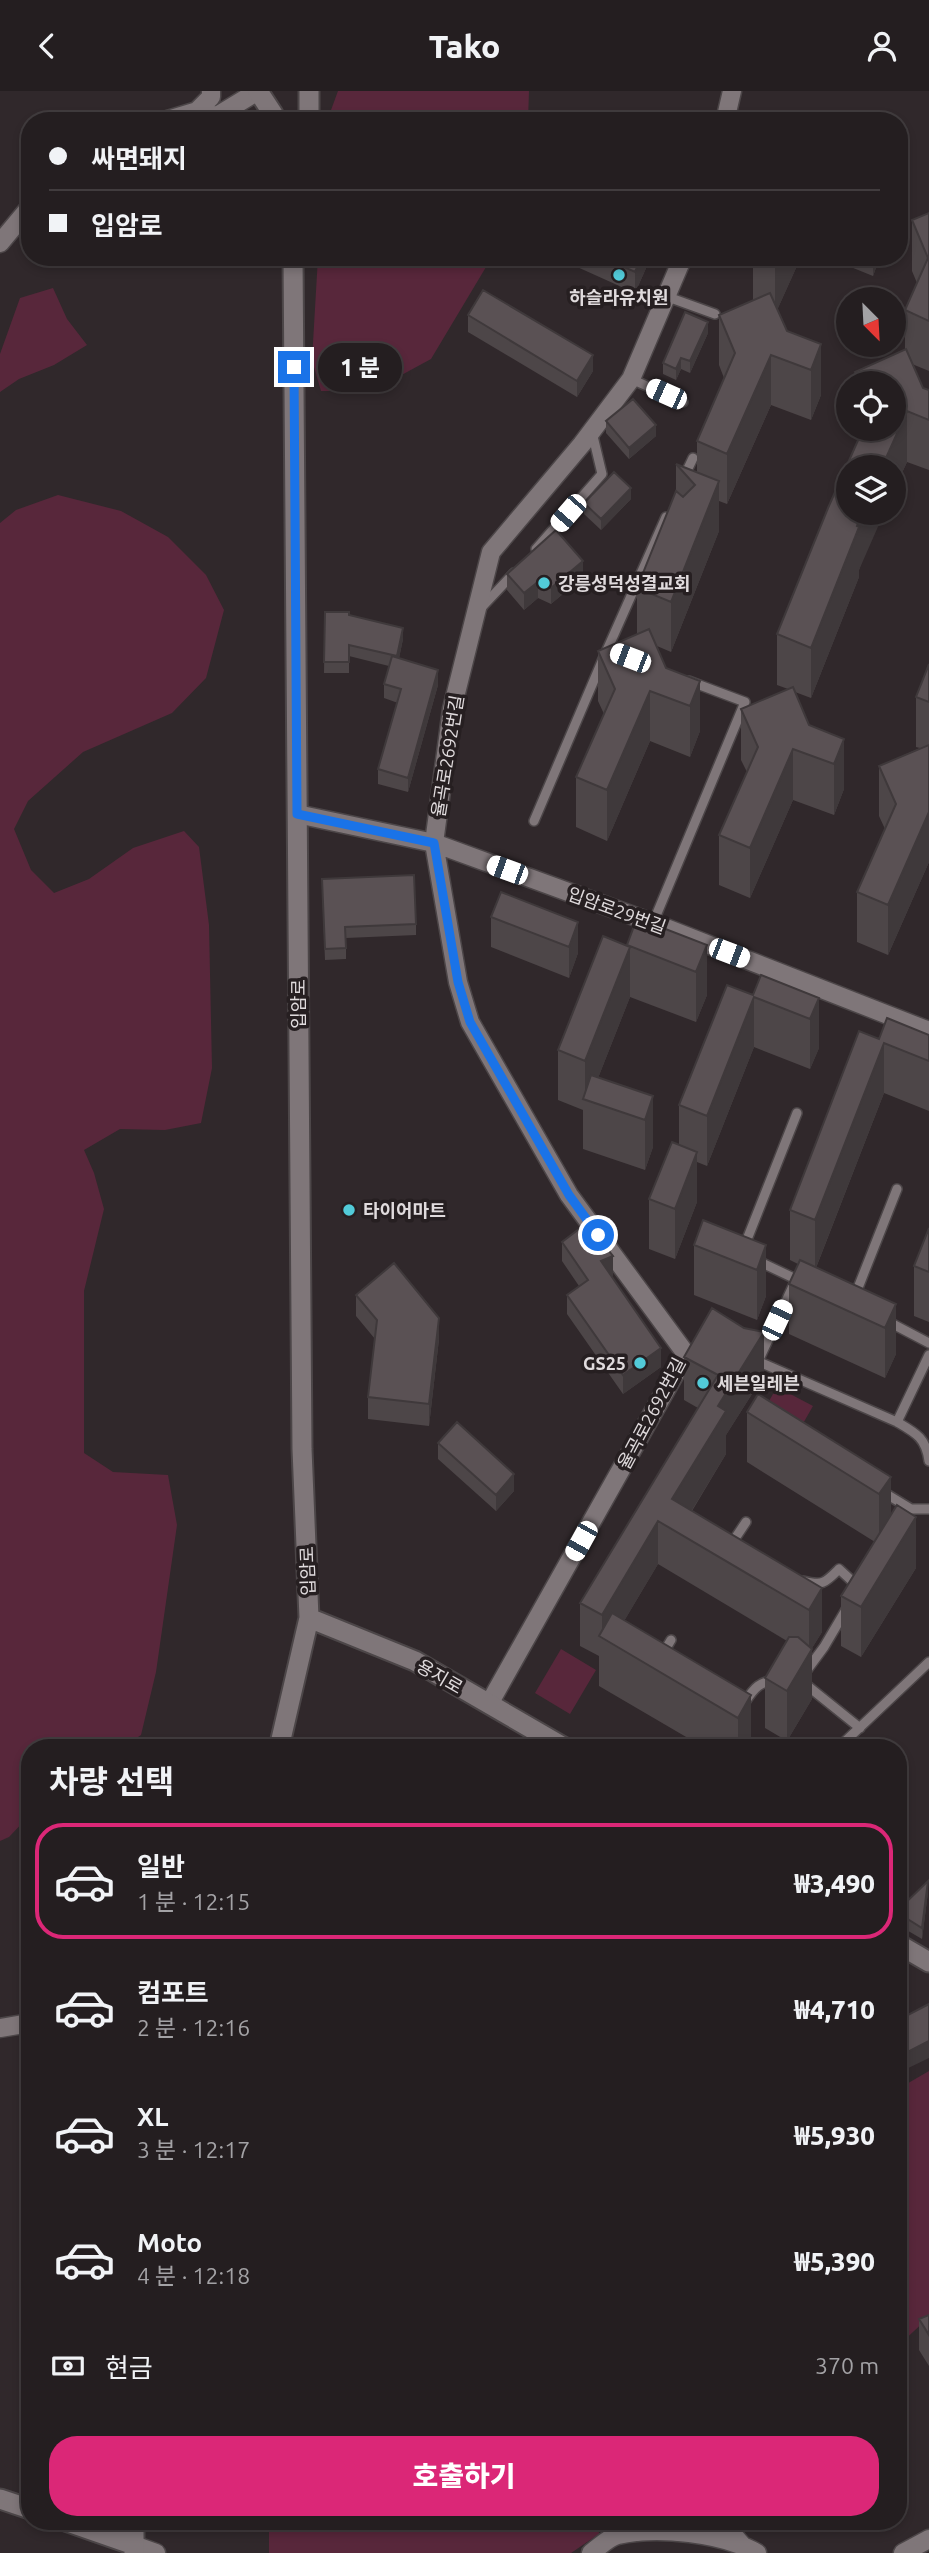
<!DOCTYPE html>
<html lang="ko">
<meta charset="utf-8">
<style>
:root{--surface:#241e20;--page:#302b2d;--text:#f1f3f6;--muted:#a3a2a5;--line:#413c3e;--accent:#db2777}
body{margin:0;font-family:Ubuntu,"Noto Sans KR",sans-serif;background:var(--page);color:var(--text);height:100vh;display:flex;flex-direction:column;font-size:26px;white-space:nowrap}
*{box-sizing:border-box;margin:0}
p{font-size:23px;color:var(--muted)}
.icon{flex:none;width:38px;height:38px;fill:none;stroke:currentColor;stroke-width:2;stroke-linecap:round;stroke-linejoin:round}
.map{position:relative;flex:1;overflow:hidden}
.details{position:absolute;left:21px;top:1648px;width:886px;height:791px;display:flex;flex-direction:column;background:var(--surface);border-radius:28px;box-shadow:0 4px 10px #0003,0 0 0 2px var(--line)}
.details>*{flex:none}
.top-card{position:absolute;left:21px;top:21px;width:887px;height:154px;border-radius:28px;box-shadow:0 4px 10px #0003,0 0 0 2px var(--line);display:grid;align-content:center;height:154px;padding:0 28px;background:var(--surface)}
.needle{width:46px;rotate:156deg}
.tools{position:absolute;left:836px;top:196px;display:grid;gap:14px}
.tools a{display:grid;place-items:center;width:70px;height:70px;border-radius:50%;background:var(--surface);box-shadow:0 4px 10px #0003,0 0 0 2px var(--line);font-size:35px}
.end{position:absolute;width:32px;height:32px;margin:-16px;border:9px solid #1a73e8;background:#fff;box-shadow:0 0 0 4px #fff}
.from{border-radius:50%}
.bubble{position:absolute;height:49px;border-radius:24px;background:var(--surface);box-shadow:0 4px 10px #0003,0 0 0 2px var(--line);font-size:23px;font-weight:800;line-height:49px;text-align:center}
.car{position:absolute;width:21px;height:42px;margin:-21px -10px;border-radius:9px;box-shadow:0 0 5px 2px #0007;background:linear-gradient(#fff 24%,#345 0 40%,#fff 0 76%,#345 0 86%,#fff 0)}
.top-card b{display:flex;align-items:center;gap:24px;height:66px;font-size:26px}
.top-card b+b{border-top:2px solid var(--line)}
.top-card i{width:18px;height:18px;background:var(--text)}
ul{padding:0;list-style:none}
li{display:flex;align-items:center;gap:21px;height:116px;margin:0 14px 10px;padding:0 14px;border:4px solid transparent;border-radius:28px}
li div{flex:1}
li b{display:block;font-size:26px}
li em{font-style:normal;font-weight:800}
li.selected{border-color:var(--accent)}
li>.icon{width:63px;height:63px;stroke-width:1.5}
h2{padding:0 28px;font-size:32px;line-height:84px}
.pay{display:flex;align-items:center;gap:18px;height:77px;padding:0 28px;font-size:26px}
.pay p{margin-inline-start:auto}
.button{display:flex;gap:14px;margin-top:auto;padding:14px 28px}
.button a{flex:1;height:80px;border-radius:28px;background:var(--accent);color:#fff;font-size:28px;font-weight:800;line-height:80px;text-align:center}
header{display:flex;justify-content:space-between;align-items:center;height:91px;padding:0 28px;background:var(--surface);font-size:32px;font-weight:800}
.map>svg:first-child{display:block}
.green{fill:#58273b}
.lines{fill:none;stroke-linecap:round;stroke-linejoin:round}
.service-casing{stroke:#4c4648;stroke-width:12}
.minor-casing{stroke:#4c4648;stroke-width:21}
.tertiary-casing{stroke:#4c4648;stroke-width:23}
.service{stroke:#7f7679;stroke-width:9}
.minor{stroke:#7f7679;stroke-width:18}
.tertiary{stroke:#7f7679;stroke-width:19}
.wall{fill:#4d4648}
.shaded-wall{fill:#3f393b}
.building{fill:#5a5154;stroke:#3f393b;stroke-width:2}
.route{stroke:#1a73e8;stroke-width:9}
.poi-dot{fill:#52cbd9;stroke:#261f21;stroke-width:2.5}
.labels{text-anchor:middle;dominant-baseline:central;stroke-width:7;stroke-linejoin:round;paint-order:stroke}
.poi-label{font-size:18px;font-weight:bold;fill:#e0dbdd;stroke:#261f21;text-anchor:start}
.street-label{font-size:18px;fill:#e0dbdd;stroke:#261f21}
</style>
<header><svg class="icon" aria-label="back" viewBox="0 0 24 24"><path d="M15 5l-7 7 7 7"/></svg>Tako<svg class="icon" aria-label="person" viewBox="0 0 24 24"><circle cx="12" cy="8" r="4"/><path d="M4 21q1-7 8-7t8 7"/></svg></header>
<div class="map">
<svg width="929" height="2462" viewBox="0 0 929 2462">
<rect width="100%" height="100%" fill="#30282b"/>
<path class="green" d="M338,0H529L528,30H327Z
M318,166H492L431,268L372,300H321L312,269Z
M53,197L67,228L87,254L54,274L19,288L0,301V263L20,207Z
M58,404L121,420L168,446L206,484L224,519L206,587L172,622L83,661L28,710L14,738L31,779L54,802L89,788L133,757L184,740L199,756L209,834L212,977L201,1032L165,1039L120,1038L84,1059L94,1082L104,1118L84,1200V1362L113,1381L168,1384L177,1434L156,1581L141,1644L121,1657H30V1724L9,1746L0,1750V432L16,419Z
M777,1296L813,1315L801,1336L765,1317Z
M561,1558L596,1579L570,1623L535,1602Z
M929,1980V2226L898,2255V1998Z
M269,2431H598L599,2443L571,2462H269Z"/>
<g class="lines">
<defs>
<path id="service" d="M668,206L715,223
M631,288L683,311
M683,388L693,367
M536,458L602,383L592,341
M481,517L514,482
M607,559L666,426
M534,730L603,568
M653,832L745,611L689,590
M744,1156L797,1022
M758,1170L802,1191
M854,1207L897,1098
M887,1230L929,1252
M760,1266L794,1193
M755,1269L897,1331C916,1342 926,1347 929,1370
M897,1331L929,1264
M883,1401L911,1418H929
M736,1454L732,1452L746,1431
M803,1490C823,1495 825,1492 839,1478L852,1490L861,1494
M662,1564L671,1549
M807,1579L824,1556L847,1517
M804,1592L860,1637
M745,1611C754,1597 760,1590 777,1589
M838,1657L929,1571"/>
<path id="minor" d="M211,0V6L197,20L217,25L258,0
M164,30L197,20
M725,30L732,0
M0,152L30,116
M297,723L434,752L653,832L929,940
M489,1613L686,1263L569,1104L470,931L458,891L434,752L452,618L491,461L582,353L631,288L683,166
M0,1937L30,1932
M722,2431L741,2453
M134,2454L156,2462
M591,2462C599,2456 609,2446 618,2444C657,2435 723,2442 757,2462
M903,2462L929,2448"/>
<path id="tertiary" d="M258,0L273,23L274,30
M309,30V0
M309,1527L415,1570L565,1657
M279,1657L309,1527L302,1358L293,166
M898,1853L929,1871
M0,2408L30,2418
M68,2431L134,2454
M134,2462V2431"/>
</defs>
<use href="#service" class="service-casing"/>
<use href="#minor" class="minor-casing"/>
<use href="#tertiary" class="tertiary-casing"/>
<use href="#service" class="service"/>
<use href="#minor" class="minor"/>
<use href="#tertiary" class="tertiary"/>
</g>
<path class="wall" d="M929,122V280L912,273L923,297L929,299V379L907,371L894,399V376L859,479V486L811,607L795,601L809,634L844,648V698L834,724L793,709L750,807L719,794V744L747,681L741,669V618L788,598L777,594V543L860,343L858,338H894V292H855V281L905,259V219L917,192L912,180V129Z
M555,166H651L635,202Z
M753,166H801L777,219L787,240L821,253V304L811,329L771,314L727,413L719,410V440L671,561L657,555L666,577L700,590V640L690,666L650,650L607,750L576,736V686L604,623L598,610V560L637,543V497L676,401V373L697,381V350L724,287L719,274V224L753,209Z
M826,166H880L873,185Z
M468,224L593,280L577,306L468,241Z
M708,242L690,282L681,278L676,289L663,283V272Z
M606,330L656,345L629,368L606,342Z
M631,408L601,439L584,423V412Z
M507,483L583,486L551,513L538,507L524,519L507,499Z
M325,521L349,524L403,548L399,567L438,594L408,701L378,693V678L398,612L384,607V593L389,575L349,565V582H324Z
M929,573V771L888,864L857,851V801L885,738L879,725V675L920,657L916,656V606Z
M322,799L416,833V844L346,847V868L325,869Z
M501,801L578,862L569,887L491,856V826Z
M627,854H707V904L696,931L630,906L598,987L653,1005V1056L645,1079L583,1058V1019L558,1009V959Z
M753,904L819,907V957L810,978L754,956L707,1075L697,1071V1111L675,1168L649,1158V1108L679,1054V1014Z
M929,944V1020L884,1002L816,1177L896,1213V1263L885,1287L789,1243V1193L798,1173L790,1169V1119L879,948Z
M929,1137V1231L914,1225V1175Z
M562,1151L613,1185H611L661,1276L623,1303L567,1223V1204L579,1195L562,1170Z
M694,1154H766V1205L757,1229L694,1204Z
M356,1204L439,1248L429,1335L368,1328V1306L375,1248L356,1225Z
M684,1266L764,1284L726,1344V1363L692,1420L822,1497V1541L812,1557V1608L787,1650L765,1637V1587L787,1550L658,1473L624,1530L751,1604V1655L749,1657H705L599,1595V1565L580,1555V1512L698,1317L684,1309Z
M747,1321L891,1386V1424L916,1477L861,1566L841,1555V1505L875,1451L747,1371Z
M438,1352L514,1400L496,1420L438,1368Z
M928,1801L922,1848L898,1834V1819Z
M929,2224V2275L919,2259V2228Z"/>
<path class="shaded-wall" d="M641,166H651L635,202V181Z
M778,166H801L775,224V174Z
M873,166H880L873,185Z
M708,231V242L690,282V270Z
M821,253V304L811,329V279Z
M593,264V280L577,306V290Z
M771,264V314L727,413V363Z
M681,267V278L676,289V278Z
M907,320V371L894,399V376H882Z
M656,334V345L629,368V357Z
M719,390V440L671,561V511Z
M631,397V408L601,439V428Z
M862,422H884L859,479V486L811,607V557Z
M583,470V486L551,513V497Z
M538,491V507L524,519V502Z
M403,537V548L397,577V565Z
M438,579V594L408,701V687Z
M700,590V640L690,666V615Z
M650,600V650L607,750V699Z
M844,648V698L834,724V673Z
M793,658V709L750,807V757Z
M929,721V771L888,864V814Z
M578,831V862L569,887V856Z
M707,854V904L696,931V881Z
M630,856V906L589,1010L585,1008V970Z
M754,906V956L707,1075V1025Z
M819,907V957L810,978V928Z
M884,952V1002L815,1179V1129Z
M653,1005V1056L645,1079V1029Z
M697,1061V1111L675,1168V1118Z
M766,1154V1205L757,1229V1179Z
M613,1165V1185L601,1190V1170Z
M896,1213V1263L885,1287V1237Z
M439,1227V1248L429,1335V1313Z
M764,1241V1284L726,1344V1363L678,1442L672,1408L718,1315Z
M661,1257V1276L623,1303V1284Z
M514,1383V1400L496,1420V1404Z
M891,1386V1436L879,1454V1403Z
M916,1426V1477L861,1566V1516Z
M658,1430V1473L611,1552L602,1547V1524Z
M822,1497V1541L809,1562V1519Z
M812,1558V1608L787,1650V1600Z
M751,1604V1655L749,1657H738V1627Z
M928,1790V1801L922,1848V1837Z
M929,1950V1967L898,1982V1966Z"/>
<path class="building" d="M929,122V230L905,219L928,167L912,129Z
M602,166H641L635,181Z
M758,166H778L775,174Z
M483,199L593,264L577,290L468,224Z
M770,202L787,240L821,253L811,279L771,264L727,363L697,350L735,262L719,224Z
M685,221L708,231L690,270L681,267L676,278L663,272Z
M906,258L923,297L929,299V329L907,320L882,376H849V422H862L857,435L859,436L811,557L777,543L828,417L863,338H894V292H860L855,281Z
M633,308L656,334L629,357L606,330Z
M676,373L719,390L671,511L637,497L676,400L683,406L695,394Z
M614,381L631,397L601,428L584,412Z
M556,439L583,470L551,497L538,491L524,502L507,483Z
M325,521H349V524L403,537L397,565L349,554V571H324Z
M649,538L666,577L700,590L690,615L650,600L607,699L576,686L615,598L598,560Z
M392,565L438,579L408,687L378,678L401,598L384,593Z
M929,573V611L916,606Z
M793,596L809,634L844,648L834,673L793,658L750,757L719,744L758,656L741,618Z
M929,654V721L888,814L857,801L896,713L879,675Z
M414,784L416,833L345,836L346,857L325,858L322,788Z
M501,801L578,831L569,856L491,826Z
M637,827L707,854L696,881L627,854Z
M603,845L630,856L585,970L558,959Z
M761,884L819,907L810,928L754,906L707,1025L679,1014L727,894L753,904Z
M887,927L929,944V970L884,952L815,1129L790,1119L859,940L879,948Z
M591,984L653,1005L645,1029L583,1008Z
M672,1051L697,1061L675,1118L649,1108Z
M703,1129L766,1154L757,1179L694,1154Z
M587,1132L613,1165L601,1170L661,1257L623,1284L567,1204L588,1189L562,1151Z
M929,1137V1181L914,1175Z
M800,1169L896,1213L885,1237L789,1193Z
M394,1172L439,1227L429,1313L368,1306L377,1229L356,1204Z
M712,1217L744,1237L764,1241L718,1315L726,1320L672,1408L822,1497L809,1519L658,1430L602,1524L580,1512L718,1284L684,1266Z
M758,1303L891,1386L879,1403L747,1321Z
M457,1331L514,1383L496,1404L438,1352Z
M897,1414L916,1426L861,1516L841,1505Z
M612,1522L751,1604L738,1627L599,1545Z
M789,1546H798L812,1558L787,1600L765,1587Z
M928,1790L922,1837L898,1822V1819Z
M929,1913V1950L898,1966V1929Z
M929,2224V2244L919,2228Z"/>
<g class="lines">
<path class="route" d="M294,276L297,723L434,752L458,891L470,931L569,1104L598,1144"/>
</g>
<g class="poi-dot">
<circle cx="619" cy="184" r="7"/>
<circle cx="544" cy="492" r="7"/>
<circle cx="349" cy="1119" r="7"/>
<circle cx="640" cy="1272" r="7"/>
<circle cx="703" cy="1292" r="7"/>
</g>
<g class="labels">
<g class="poi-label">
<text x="619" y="206" text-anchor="middle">하슬라유치원</text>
<text x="558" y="492">강릉성덕성결교회</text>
<text x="363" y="1119">타이어마트</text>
<text x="626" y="1272" text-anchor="end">GS25</text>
<text x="717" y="1292">세븐일레븐</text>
</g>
<g class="street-label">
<text transform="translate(447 665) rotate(-81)">율곡로2692번길</text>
<text transform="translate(617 819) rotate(20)">입암로29번길</text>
<text transform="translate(298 913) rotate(-90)">입암로</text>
<text transform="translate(651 1322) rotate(-62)">율곡로2692번길</text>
<text transform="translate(307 1480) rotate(-92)">입암로</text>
<text transform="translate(440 1585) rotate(30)">용지로</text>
</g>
</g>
</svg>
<div class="tools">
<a><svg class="needle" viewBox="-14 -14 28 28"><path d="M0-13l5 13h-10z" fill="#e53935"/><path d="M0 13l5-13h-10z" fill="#a3a2a5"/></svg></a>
<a><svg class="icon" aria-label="locate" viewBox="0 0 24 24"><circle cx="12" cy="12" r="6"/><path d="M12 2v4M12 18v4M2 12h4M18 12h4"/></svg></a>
<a><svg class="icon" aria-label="layers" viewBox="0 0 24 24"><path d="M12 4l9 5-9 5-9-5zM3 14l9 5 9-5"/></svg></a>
</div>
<i class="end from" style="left:598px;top:1144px"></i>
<i class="end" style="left:294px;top:276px"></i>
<div class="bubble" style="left:318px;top:252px;width:84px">1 분</div>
<i class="car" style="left:666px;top:303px;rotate:294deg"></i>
<i class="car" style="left:568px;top:422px;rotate:221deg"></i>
<i class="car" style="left:630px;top:567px;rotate:291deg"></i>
<i class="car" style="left:507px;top:779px;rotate:290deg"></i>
<i class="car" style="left:729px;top:862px;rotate:111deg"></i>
<i class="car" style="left:777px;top:1229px;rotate:25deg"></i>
<i class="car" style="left:581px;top:1450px;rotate:209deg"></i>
<div class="top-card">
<b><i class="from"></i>싸면돼지</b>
<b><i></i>입암로</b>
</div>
<section class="details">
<h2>차량 선택</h2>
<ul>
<li class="selected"><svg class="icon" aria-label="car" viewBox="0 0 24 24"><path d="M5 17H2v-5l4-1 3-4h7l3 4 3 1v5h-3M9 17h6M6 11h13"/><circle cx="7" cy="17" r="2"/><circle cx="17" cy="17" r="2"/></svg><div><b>일반</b><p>1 분 · 12:15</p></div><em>₩3,490</em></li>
<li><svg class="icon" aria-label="car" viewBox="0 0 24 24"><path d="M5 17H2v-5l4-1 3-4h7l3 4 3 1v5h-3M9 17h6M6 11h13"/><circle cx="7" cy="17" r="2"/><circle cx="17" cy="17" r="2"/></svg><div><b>컴포트</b><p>2 분 · 12:16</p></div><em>₩4,710</em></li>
<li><svg class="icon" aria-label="car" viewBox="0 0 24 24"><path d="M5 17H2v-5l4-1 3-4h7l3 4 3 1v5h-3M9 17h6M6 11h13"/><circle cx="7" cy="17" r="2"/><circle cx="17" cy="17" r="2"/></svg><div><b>XL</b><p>3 분 · 12:17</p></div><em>₩5,930</em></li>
<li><svg class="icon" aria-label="car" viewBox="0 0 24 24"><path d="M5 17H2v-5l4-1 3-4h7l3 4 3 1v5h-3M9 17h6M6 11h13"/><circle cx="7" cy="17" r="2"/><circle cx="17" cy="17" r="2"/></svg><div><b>Moto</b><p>4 분 · 12:18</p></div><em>₩5,390</em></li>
</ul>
<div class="pay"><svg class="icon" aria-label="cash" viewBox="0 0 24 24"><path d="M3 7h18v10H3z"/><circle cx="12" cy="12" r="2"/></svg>현금<p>370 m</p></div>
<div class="button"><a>호출하기</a></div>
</section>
</div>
